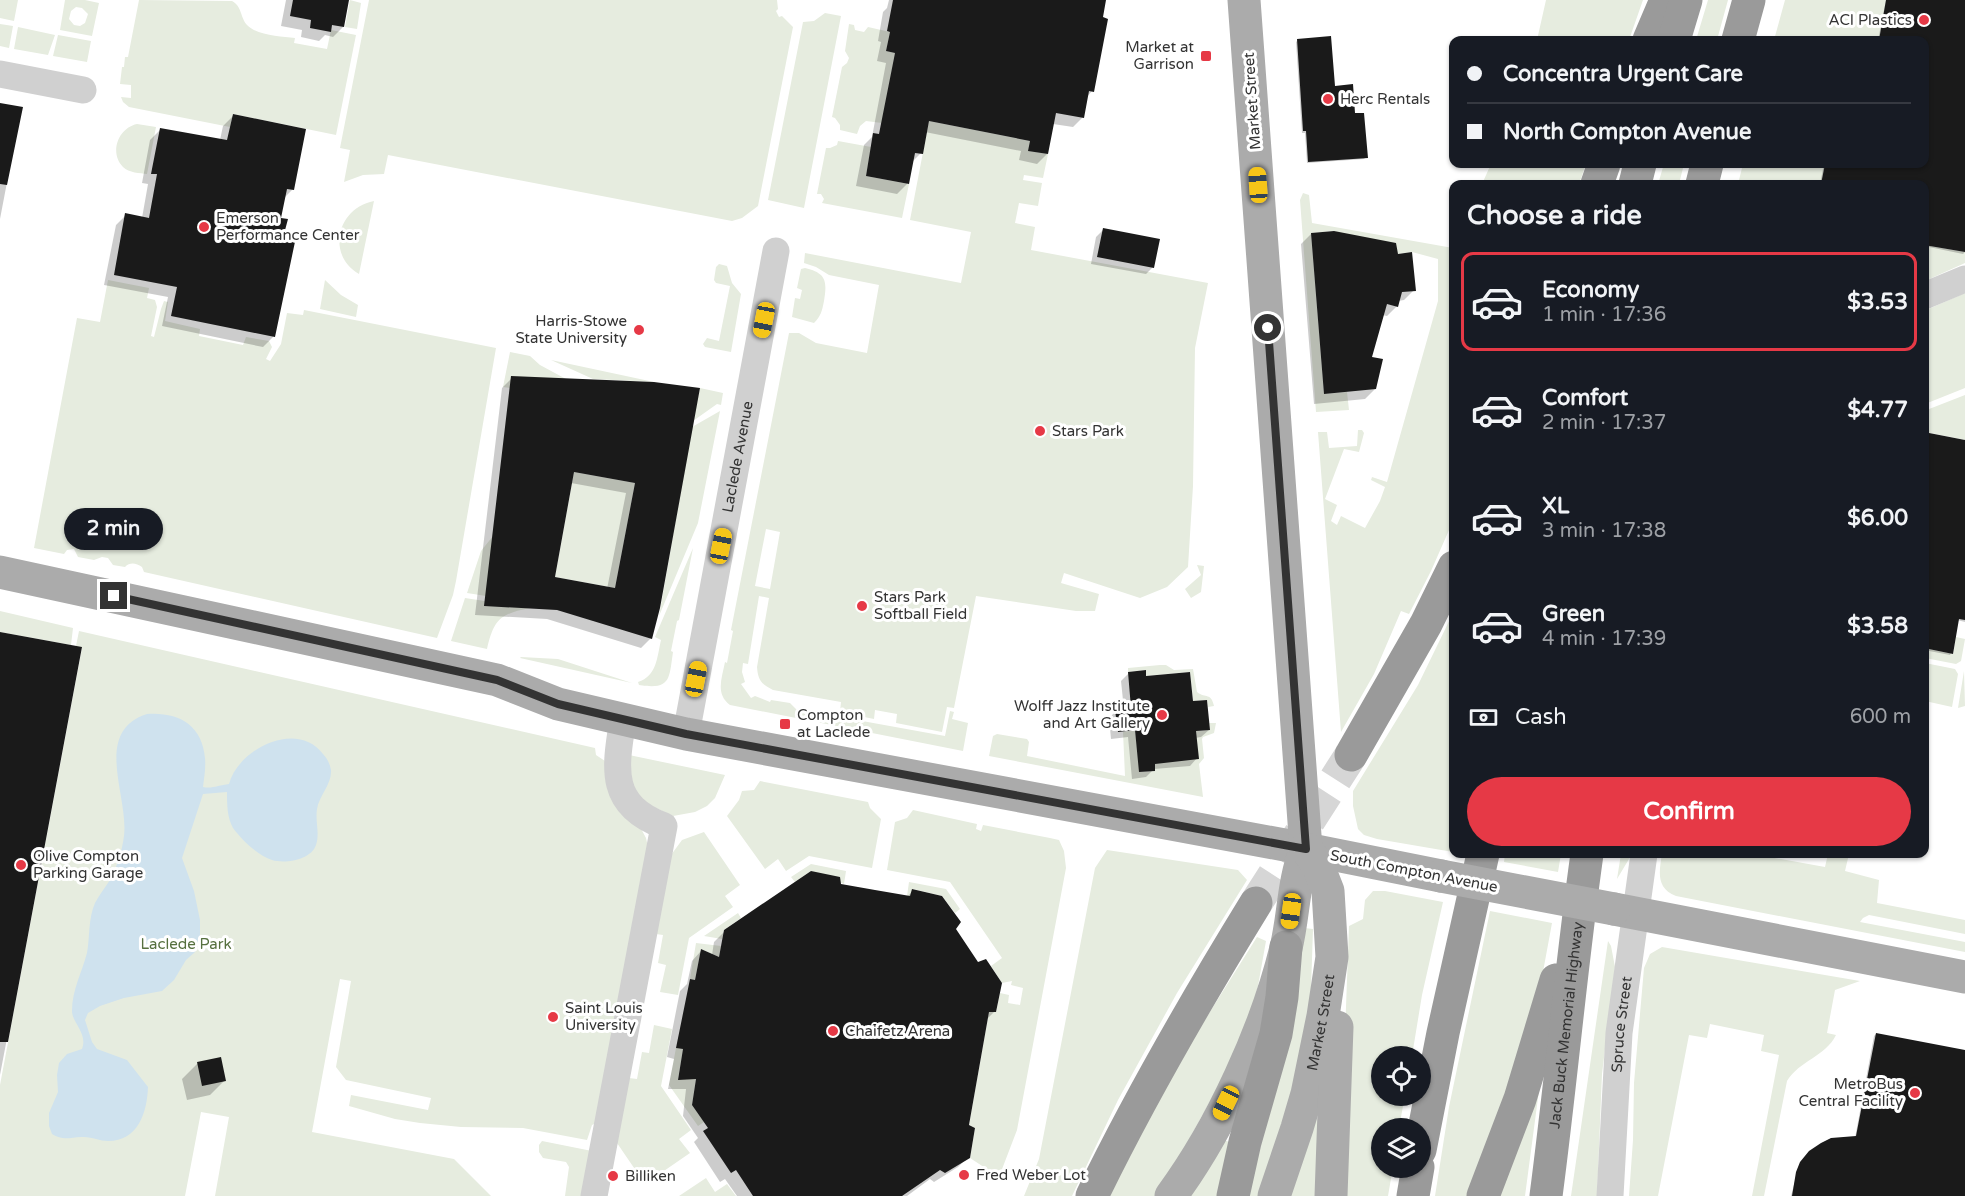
<!DOCTYPE html>
<meta charset="utf-8">
<style>
:root{--surface:#171b24;--page:#20242c;--text:#f1f3f6;--muted:#9ea1a6;--line:#363941;--accent:#e63946}
body{margin:0;font-family:"Varela Round",sans-serif;background:var(--page);color:var(--text);height:100vh;display:flex;flex-direction:column;font-size:22px;white-space:nowrap}
*{box-sizing:border-box;margin:0}
p{font-size:20px;color:var(--muted)}
.icon{flex:none;width:33px;height:33px;fill:none;stroke:currentColor;stroke-width:2;stroke-linecap:round;stroke-linejoin:round}
.map{position:relative;flex:1;overflow:hidden}
.side{position:absolute;left:1449px;top:180px;width:480px;height:678px;display:flex;flex-direction:column;background:var(--surface);border-radius:12px;box-shadow:0 2px 4px #0004}
.side>*{flex:none}
.guide{position:absolute;left:1449px;top:36px;width:480px;height:132px;border-radius:12px;box-shadow:0 2px 4px #0004;display:grid;align-content:center;height:132px;padding:0 18px;background:var(--surface)}
.controls{position:absolute;left:1371px;top:1046px;display:grid;gap:12px}
.controls a{display:grid;place-items:center;width:60px;height:60px;border-radius:50%;background:var(--surface);box-shadow:0 2px 4px #0004;font-size:30px}
.end{position:absolute;width:27px;height:27px;margin:-14px;border:8px solid #333;background:#fff;box-shadow:0 0 0 3px #fff}
.from{border-radius:50%}
.bubble{position:absolute;height:42px;border-radius:21px;background:var(--surface);box-shadow:0 2px 4px #0004;font-size:20px;font-weight:700;line-height:42px;text-align:center}
.car{position:absolute;width:18px;height:36px;margin:-18px -9px;border-radius:8px;box-shadow:0 0 4px 2px #0007;background:linear-gradient(#f5c518 24%,#345 0 40%,#f5c518 0 76%,#345 0 86%,#f5c518 0)}
.guide b{display:flex;align-items:center;gap:21px;height:57px;font-size:22px}
.guide b+b{border-top:2px solid var(--line)}
.guide i{width:15px;height:15px;background:var(--text)}
ul{padding:0;list-style:none}
li{display:flex;align-items:center;gap:18px;height:99px;margin:0 12px 9px;padding:0 6px;border:3px solid transparent;border-radius:12px}
li div{flex:1}
li b{display:block;font-size:22px}
li em{font-style:normal;font-weight:700}
li.on{border-color:var(--accent)}
li>.icon{width:54px;height:54px;stroke-width:1.5}
h2{padding:0 18px;font-size:27px;line-height:72px}
.pay{display:flex;align-items:center;gap:15px;height:66px;padding:0 18px;font-size:22px}
.pay p{margin-inline-start:auto}
.button{display:flex;gap:12px;margin-top:auto;padding:12px 18px}
.button a{flex:1;height:69px;border-radius:36px;background:var(--accent);color:#fff;font-size:24px;font-weight:700;line-height:69px;text-align:center}
.map>svg:first-child{display:block}
.green{fill:#e6ecdf;fill-rule:evenodd}
.water{fill:#cfe2ee}
.shadow{fill:#0003;fill-rule:evenodd}
.building{fill:#1a1a1a;fill-rule:evenodd}
.lines{fill:none;stroke-linecap:round;stroke-linejoin:round}
.highway-tunnel{stroke:#d6d6d6;stroke-width:33;stroke-dasharray:33 16;stroke-linecap:butt}
.minor{stroke:#d0d0d0;stroke-width:27}
.major{stroke:#ababab;stroke-width:33}
.highway{stroke:#9a9a9a;stroke-width:33}
.major-bridge{stroke:#ababab;stroke-width:33}
.route{stroke:#333;stroke-width:8}
.poi-dot{fill:#e63946;stroke:#fff;stroke-width:2}
.labels{text-anchor:middle;dominant-baseline:central;stroke-width:6;stroke-linejoin:round;paint-order:stroke}
.poi-label{font-size:15px;fill:#333;stroke:#fff;text-anchor:start}
.street-label{font-size:15px;fill:#333;stroke:#fff}
.park-label{font-size:15px;fill:#56703f;stroke:#fff}
</style>
<div class="map">
<svg width="1965" height="1196" viewBox="0 0 1965 1196">
<rect width="100%" height="100%" fill="#fff"/>
<path class="green" d="M0,0H18L14,21L0,18Z
M65,0H85L99,3L92,36L60,30ZM76,7L82,8L88,14L85,23L80,26L74,25L69,19L71,11Z
M139,0L232,1C242,6 240,17 247,25C258,36 281,36 295,38L294,43L327,49L331,30L356,35L336,135L233,114L230,127L129,107L123,102L121,97L131,98V85L120,84L122,67H124L125,57H128Z
M350,0L361,3L357,29L345,27Z
M369,0H777L778,9L776,11L779,17L782,16L793,27L758,206L742,218L732,221L388,155L384,174L363,175L344,182L350,150L340,148Z
M1546,0H1643L1629,40H1537Z
M1708,0H1728L1717,40H1696Z
M1785,0H1886L1879,40H1774Z
M825,13L841,16L804,208L768,200L803,22L814,21Z
M0,24L13,26L9,48L0,46Z
M849,24L854,25L855,30L864,32L868,27L890,32L886,51L895,53L882,123L866,121L860,126L857,134L840,130V125L835,118L832,117L842,67L847,63L849,58L845,51Z
M18,27L55,35L48,55L14,49Z
M58,35L91,41L87,62L53,56Z
M929,121L1030,141L1029,151L1048,154L1043,178L1024,175L1023,180L1042,183L1038,206L1019,203L1015,223L1035,227L1031,250L1208,283L1195,348L1193,486L1188,567L1167,587L1140,598L1064,573L1061,583L1099,594L1095,611H1076L976,596L954,708L947,707L942,732L896,723L897,714L875,710L874,719L840,712L841,702L773,690C761,684 758,680 757,667L769,598L759,596L748,664L743,663L742,672L745,682L741,684L751,698L755,696L770,702L771,700L790,703L796,709L945,736L950,711L954,712L952,719L968,723L963,751L730,705C715,694 722,678 725,662L727,663L733,631L731,630L789,333H799L816,343L867,353L879,285L829,275L816,267L804,263L805,253L961,283L971,232L910,220ZM766,529L780,532L770,589L755,586Z
M137,124L156,127L147,174C140,173 129,173 123,167C109,153 118,128 137,124Z
M838,141L871,147L866,176L909,184L902,218L822,203L824,199L821,194H817L826,148H830L837,145Z
M1491,164H1586L1579,184H1482Z
M1664,164H1684L1679,184H1658Z
M1743,164H1825L1821,184H1738Z
M1303,193L1309,195L1312,223L1453,248V521L1431,571L1409,614L1401,611L1374,674L1341,732L1318,432H1327L1329,448L1357,446L1358,430H1362L1364,433L1359,452L1344,449L1325,499L1337,505L1331,521L1337,525L1341,516L1365,528L1380,501L1385,487L1371,480L1372,477L1387,482L1438,301V259L1412,252L1398,254L1334,231L1311,233L1324,394L1347,392L1349,410L1316,412L1300,200Z
M374,201L359,274C326,255 337,208 374,201Z
M1925,245L1965,252V263L1925,281Z
M719,264L727,266L732,283L741,294L731,352L705,347L703,344L707,338L719,341L730,286L716,283L714,280L716,267Z
M805,268C827,273 827,282 824,301C822,311 821,316 814,323L792,317L795,298L800,299L802,290L797,288L801,269Z
M108,280L149,288L147,298L155,300L157,307L151,336L154,337L161,309L164,301L168,302L165,321L200,329L199,336L243,345L246,337L269,341L272,347L266,359L270,361L281,344L287,313L303,315L304,310L496,348L456,581L453,595L437,638L144,572L142,567C136,563 130,562 125,567L113,565L108,558L102,557L94,560L78,557L74,549L67,550L64,554L34,548L77,318L100,322Z
M325,280L341,295L358,305L356,317L320,309Z
M1965,293V388L1925,404L1924,311Z
M510,352L530,356L540,365L566,379L510,388L503,387Z
M551,360L654,382L593,379Z
M700,388L723,393L721,405L717,404L693,421Z
M1965,395V440L1925,432L1924,411Z
M720,411L698,523L659,616L692,427Z
M574,472L635,483L615,588L555,577Z
M493,536L486,596L467,593L481,551Z
M693,548L679,620L677,621L671,651L673,652C669,679 671,690 639,685L638,682C657,676 657,657 661,640L655,637Z
M1197,565L1204,566L1201,592L1191,598L1185,589L1201,575Z
M465,598L530,608C500,614 494,619 487,649L451,641Z
M0,611L73,628L71,645L0,632Z
M1453,613V852L1377,839L1364,835L1358,829L1353,806V791L1418,685Z
M79,631L595,748L596,755L605,761L646,838L648,847L598,1122L592,1125L587,1140L523,1128L461,1127L420,1123L395,1119L349,1106L351,1095L428,1110L431,1098L346,1080L336,1067L351,981L340,979L312,1132L454,1159L491,1196H215L229,1117L201,1112L185,1196H0V1085L82,648L76,646Z
M1956,637L1965,639L1961,661L1956,664L1925,658L1924,648L1953,654Z
M521,657L558,659L632,683L520,658Z
M1925,663L1955,669L1958,674L1952,707L1925,701Z
M1160,665H1166L1174,670L1193,669L1197,692C1206,699 1211,692 1214,706L1208,707L1207,700L1193,701L1190,672L1146,676V670L1128,672V668Z
M1964,671L1965,706L1958,708Z
M1209,723H1216L1214,733L1203,737L1202,739L1204,758L1199,764L1203,797L989,756L993,736L997,734L1027,739L1029,742L1027,756L1125,776L1123,732L1135,730L1140,772L1155,771V764L1196,731L1210,730Z
M629,755L725,775L715,798L707,806L695,812L673,816L643,802L631,784Z
M760,781L868,802L870,808L881,819L872,868L809,856L786,871L778,859L765,869L727,816L739,800L742,791L754,790Z
M913,810L977,824L976,829L981,831L983,825L1050,838L1059,840L1064,851L1066,868L1017,1130L999,1177L970,1158L975,1128L969,1125L989,1012H996L1000,993L1009,995L1008,1003L1020,1005L1023,988L1011,985L1012,981L1002,983L991,966L1002,958L950,882L887,870L895,822L907,818Z
M704,832L740,885L725,896L733,907L689,938L678,995L660,992L666,965L658,963L663,935L656,934L671,855L682,840Z
M1107,850L1238,870L1247,880L1177,993L1118,1100L1072,1196H1024L1039,1159L1095,868Z
M1505,854H1561L1558,872L1504,862Z
M1621,854H1632L1617,879Z
M1662,854H1753L1825,867L1828,854H1849L1845,871L1879,880L1877,903L1965,920V934L1869,915L1863,918L1860,922L1965,942V952L1676,896C1656,888 1659,872 1662,854Z
M811,864L846,871L844,884L811,871L795,882L791,877Z
M909,882L946,889L960,909L955,913L942,896L913,889L910,896H907Z
M1373,891H1385L1443,902L1422,995L1412,1056H1382V1095H1405L1399,1128H1382V1167H1393L1388,1196H1339L1349,926L1363,919L1365,900Z
M1490,911L1552,923L1533,1026L1471,1196H1435L1449,1107Z
M738,913L741,918L724,930L722,939L704,936Z
M1304,928L1313,929L1311,989L1304,1054L1263,1196H1245Z
M1257,937L1266,941L1258,986L1242,1043L1158,1196H1106L1184,1053Z
M1608,941L1611,946L1615,967L1602,1074L1597,1196H1571Z
M696,943L721,946L719,957L701,949L695,980L690,979Z
M1662,947L1860,981L1835,990L1827,1033L1836,1035C1826,1056 1799,1061 1787,1081L1764,1196H1752L1779,1055L1761,1051L1764,1035L1710,1024L1707,1038L1689,1035L1658,1196H1629L1633,1140L1634,1083L1644,968L1650,954Z
M654,1025L672,1029L661,1086L691,1130L679,1139L690,1153L645,1184L617,1143L629,1078L637,1079L642,1052L649,1053Z
M676,1048L683,1049L678,1079H696L692,1105L704,1122L698,1126L669,1085Z
M1543,1060L1525,1196H1491Z
M1316,1098L1322,1196H1285Z
M1220,1139L1233,1143L1223,1196H1180Z
M542,1141L592,1151L584,1196H565L569,1167L566,1162L543,1158L539,1152V1145Z
M706,1178L715,1192L727,1184L736,1196H679Z"/>
<path class="water" d="M147,714C179,712 202,725 205,758C206,768 204,778 203,787C212,789 219,785 229,784C238,749 297,719 323,754C327,758 330,764 331,770C332,784 319,796 317,809C315,821 320,833 316,845C311,860 285,864 272,860C258,856 241,839 233,828C227,817 227,804 227,792L203,794L182,858L194,891L200,920V940L195,952L186,960L174,980L162,991L124,998L100,1006L88,1013L85,1020L92,1042L97,1049L127,1060L148,1087C147,1113 138,1141 108,1141C100,1141 92,1137 84,1137C72,1136 64,1142 52,1134L49,1126V1113L58,1092L57,1075L59,1063L67,1054L82,1049C88,1033 72,1023 72,1011C72,990 82,972 87,953C90,937 88,919 95,903C99,895 105,888 110,880C117,867 122,851 124,836C129,796 92,732 147,714Z"/>
<path class="shadow" d="M286,0H348L343,27L333,37L325,35L319,41L301,37L302,30L281,26Z
M889,0H1105L1092,91L1086,98L1083,117L1073,127L1053,124L1047,154L1037,164L1019,160L1021,151L925,132L921,153L911,163L907,184L897,194L856,186L864,145L872,137L886,63L877,61L881,42L878,41L883,12L887,8Z
M1886,0H1965V252L1963,254L1924,246V184H1820L1824,164H1924V40H1878Z
M1298,40L1354,115L1366,157L1364,159L1307,163L1305,133H1302L1296,42Z
M0,104L21,109L0,219Z
M233,116L293,189L284,198L279,219L282,235L273,337L263,347L162,326L168,297L104,285L116,225L126,215L142,218L148,184L142,183L150,140L160,130L220,140L223,126Z
M1103,230L1153,267L1146,274L1091,264L1096,237Z
M1311,234L1396,255L1414,290L1404,300L1398,301L1397,306L1387,316L1382,315L1370,358L1375,389L1365,399L1314,404L1301,244Z
M512,378L654,384L651,638L641,648L547,619L475,615L502,388ZM571,483L626,493L607,589L553,579Z
M1924,434L1964,441L1965,439V622L1957,620L1951,653L1950,655L1924,650Z
M0,633L81,649L0,1075Z
M1129,673L1145,678L1192,703L1209,730L1201,737L1195,738L1197,758L1190,766L1154,769L1146,777L1132,779L1128,737L1111,739L1109,718L1116,711L1124,710L1121,681Z
M839,885L907,897L913,891L954,929L995,1011L986,1020L968,1126V1157L958,1167L934,1182L930,1179L907,1196H737L725,1179L720,1182L694,1142L698,1138L683,1116L686,1089H668L674,1059L667,1057L680,991L687,984L692,961L701,951L712,955L714,942L725,931Z
M1876,1034L1965,1051V1196H1791L1799,1166L1855,1138L1874,1036Z
M219,1059L224,1081L210,1095L187,1100L182,1079L197,1064Z"/>
<path class="building" d="M293,0H349L344,27L332,25L331,32L310,28L311,20L290,16Z
M893,0H1106L1103,17L1108,19L1094,92L1089,91L1084,118L1056,113L1048,154L1028,151L1030,141L929,121L923,154L915,153L909,184L866,176L873,133L879,134L895,53L886,51L890,32L887,31Z
M1886,0H1965V252L1924,245V184H1821L1825,164H1924V40H1879Z
M1331,36L1335,86L1353,84L1355,113H1364L1368,158L1308,162L1306,131H1303L1297,39Z
M0,103L23,107L7,185L0,184Z
M233,114L306,129L294,190L287,189L281,218L288,219L284,234L296,237L275,337L171,316L177,287L114,275L125,213L149,218L157,174H151L160,128L227,140Z
M1103,228L1160,239L1154,268L1097,257Z
M1334,231L1396,243L1398,254L1412,252L1416,291L1402,292L1398,307L1387,304L1372,357L1383,359L1376,389L1324,394L1311,233Z
M511,376L654,382L700,388L660,608L652,639L557,610L484,606ZM574,472L635,483L615,588L555,577Z
M1924,432L1965,440V620L1959,619L1953,654L1924,648Z
M0,632L82,647L8,1042H0Z
M1146,670V676L1190,672L1193,701L1207,700L1210,730L1196,731L1199,759L1155,764V771L1139,772L1135,730L1118,732L1115,710L1131,708L1128,672Z
M811,871L840,877L841,884L875,890L910,896L912,889L942,896L961,922L956,929L978,962L986,959L1002,983L996,1012H989L969,1125L975,1128L970,1158L945,1173L940,1170L902,1196H753L736,1170L731,1173L703,1131L708,1128L692,1105L696,1079L678,1080L683,1049L676,1048L690,979L695,980L701,949L719,957L724,930Z
M1876,1033L1965,1050V1196H1792L1796,1172L1800,1162L1809,1151L1821,1143L1831,1138L1856,1136Z
M221,1057L226,1081L202,1086L197,1062Z"/>
<g class="lines">
<path class="highway-tunnel" d="M1256,903L1351,755"/>
<g class="minor">
<path d="M0,74L83,90"/>
<path d="M1924,296L1965,279"/>
<path id="s1" d="M686,734L776,251"/>
<path d="M594,1196L664,826C608,805 615,769 623,719"/>
<path id="s2" d="M1610,1196L1619,1033L1644,854"/>
</g>
<g class="major">
<path d="M0,572L497,680L558,704L686,734L1306,849L1441,876"/>
<path d="M1614,909L1965,977"/>
<path d="M1171,1196C1221,1128 1266,1030 1286,948C1294,915 1293,881 1306,849L1244,0"/>
<path id="s3" d="M1274,1196L1297,1128L1307,1094L1323,1016L1332,957L1328,891L1317,863L1306,849"/>
<path d="M1331,1196L1337,1027"/>
</g>
<g class="highway">
<path d="M1649,40L1666,0"/>
<path d="M1674,40L1686,0"/>
<path d="M1738,40L1749,0"/>
<path d="M1597,184L1604,164"/>
<path d="M1635,184L1640,164"/>
<path d="M1702,184L1707,164"/>
<path d="M1351,755L1426,624L1454,567"/>
<path d="M1420,1150L1443,1033L1483,854"/>
<path d="M1092,1196C1141,1095 1197,999 1256,903"/>
<path d="M1233,1196L1245,1142L1276,1034L1282,997L1286,947"/>
<path d="M1413,1196L1418,1167"/>
<path d="M1483,1196L1520,1099L1556,980"/>
<path id="s4" d="M1546,1196C1561,1082 1571,967 1587,854"/>
</g>
<path class="major-bridge" d="M1441,876L1614,909"/>
</g>
<g class="lines">
<path class="route" d="M114,596L497,680L558,704L686,734L1306,849L1268,328"/>
</g>
<g class="poi-dot">
<circle cx="1924" cy="20" r="6"/>
<rect x="1200" y="50" width="12" height="12" rx="3"/>
<circle cx="1328" cy="99" r="6"/>
<circle cx="204" cy="227" r="6"/>
<circle cx="639" cy="330" r="6"/>
<circle cx="1040" cy="431" r="6"/>
<circle cx="862" cy="606" r="6"/>
<circle cx="1162" cy="715" r="6"/>
<rect x="779" y="718" width="12" height="12" rx="3"/>
<circle cx="21" cy="865" r="6"/>
<circle cx="553" cy="1017" r="6"/>
<circle cx="833" cy="1031" r="6"/>
<circle cx="1915" cy="1093" r="6"/>
<circle cx="964" cy="1175" r="6"/>
<circle cx="613" cy="1176" r="6"/>
</g>
<g class="labels">
<g class="poi-label">
<text x="1912" y="20" text-anchor="end">ACI Plastics</text>
<text x="1194" y="47" text-anchor="end">Market at<tspan x="1194" dy="17">Garrison</tspan></text>
<text x="1340" y="99">Herc Rentals</text>
<text x="216" y="218">Emerson<tspan x="216" dy="17">Performance Center</tspan></text>
<text x="627" y="321" text-anchor="end">Harris-Stowe<tspan x="627" dy="17">State University</tspan></text>
<text x="1052" y="431">Stars Park</text>
<text x="874" y="597">Stars Park<tspan x="874" dy="17">Softball Field</tspan></text>
<text x="1150" y="706" text-anchor="end">Wolff Jazz Institute<tspan x="1150" dy="17">and Art Gallery</tspan></text>
<text x="797" y="715">Compton<tspan x="797" dy="17">at Laclede</tspan></text>
<text x="33" y="856">Olive Compton<tspan x="33" dy="17">Parking Garage</tspan></text>
<text x="565" y="1008">Saint Louis<tspan x="565" dy="17">University</tspan></text>
<text x="845" y="1031">Chaifetz Arena</text>
<text x="1903" y="1084" text-anchor="end">MetroBus<tspan x="1903" dy="17">Central Facility</tspan></text>
<text x="976" y="1175">Fred Weber Lot</text>
<text x="625" y="1176">Billiken</text>
</g>
<g class="street-label">
<text transform="translate(1252 101) rotate(-94)">Market Street</text>
<text stroke="none"><textPath href="#s1" startOffset="282">Laclede Avenue</textPath></text>
<text transform="translate(1414 871) rotate(11)">South Compton Avenue</text>
<text stroke="none"><textPath href="#s3" startOffset="180">Market Street</textPath></text>
<text stroke="none"><textPath href="#s2" startOffset="172">Spruce Street</textPath></text>
<text stroke="none"><textPath href="#s4" startOffset="172">Jack Buck Memorial Highway</textPath></text>
</g>
<g class="park-label">
<text x="186" y="944">Laclede Park</text>
</g>
</g>
</svg>
<div class="controls">
<a><svg class="icon" aria-label="locate" viewBox="0 0 24 24"><circle cx="12" cy="12" r="6"/><path d="M12 2v4M12 18v4M2 12h4M18 12h4"/></svg></a>
<a><svg class="icon" aria-label="layers" viewBox="0 0 24 24"><path d="M12 4l9 5-9 5-9-5zM3 14l9 5 9-5"/></svg></a>
</div>
<i class="end from" style="left:1268px;top:328px"></i>
<i class="end" style="left:114px;top:596px"></i>
<div class="bubble" style="left:64px;top:508px;width:99px">2 min</div>
<i class="car" style="left:1258px;top:185px;rotate:356deg"></i>
<i class="car" style="left:764px;top:320px;rotate:191deg"></i>
<i class="car" style="left:721px;top:546px;rotate:11deg"></i>
<i class="car" style="left:696px;top:679px;rotate:11deg"></i>
<i class="car" style="left:1291px;top:911px;rotate:188deg"></i>
<i class="car" style="left:1226px;top:1103px;rotate:206deg"></i>
<div class="guide">
<b><i class="from"></i>Concentra Urgent Care</b>
<b><i></i>North Compton Avenue</b>
</div>
<section class="side">
<h2>Choose a ride</h2>
<ul>
<li class="on"><svg class="icon" aria-label="car" viewBox="0 0 24 24"><path d="M5 17H2v-5l4-1 3-4h7l3 4 3 1v5h-3M9 17h6M6 11h13"/><circle cx="7" cy="17" r="2"/><circle cx="17" cy="17" r="2"/></svg><div><b>Economy</b><p>1 min · 17:36</p></div><em>$3.53</em></li>
<li><svg class="icon" aria-label="car" viewBox="0 0 24 24"><path d="M5 17H2v-5l4-1 3-4h7l3 4 3 1v5h-3M9 17h6M6 11h13"/><circle cx="7" cy="17" r="2"/><circle cx="17" cy="17" r="2"/></svg><div><b>Comfort</b><p>2 min · 17:37</p></div><em>$4.77</em></li>
<li><svg class="icon" aria-label="car" viewBox="0 0 24 24"><path d="M5 17H2v-5l4-1 3-4h7l3 4 3 1v5h-3M9 17h6M6 11h13"/><circle cx="7" cy="17" r="2"/><circle cx="17" cy="17" r="2"/></svg><div><b>XL</b><p>3 min · 17:38</p></div><em>$6.00</em></li>
<li><svg class="icon" aria-label="car" viewBox="0 0 24 24"><path d="M5 17H2v-5l4-1 3-4h7l3 4 3 1v5h-3M9 17h6M6 11h13"/><circle cx="7" cy="17" r="2"/><circle cx="17" cy="17" r="2"/></svg><div><b>Green</b><p>4 min · 17:39</p></div><em>$3.58</em></li>
</ul>
<div class="pay"><svg class="icon" aria-label="cash" viewBox="0 0 24 24"><path d="M3 7h18v10H3z"/><circle cx="12" cy="12" r="2"/></svg>Cash<p>600 m</p></div>
<div class="button"><a>Confirm</a></div>
</section>
</div>
